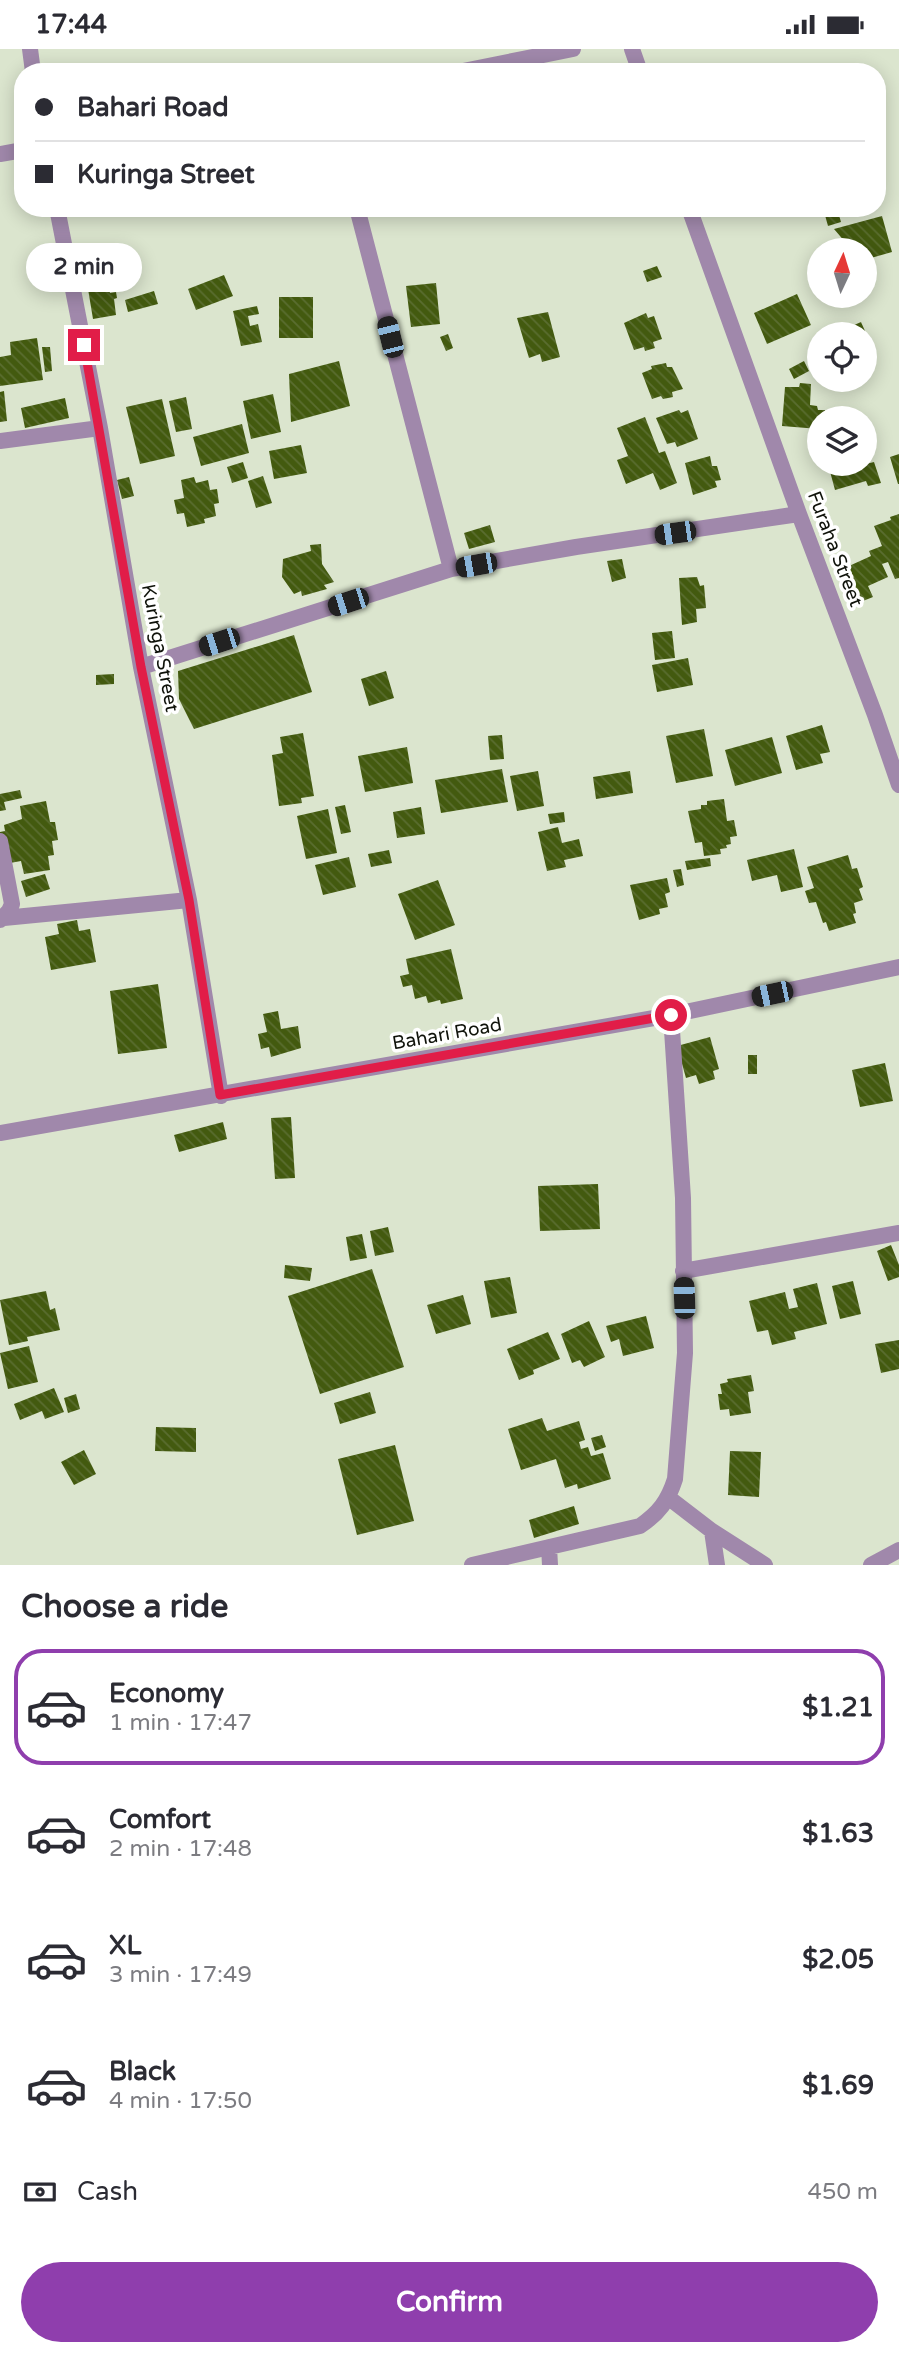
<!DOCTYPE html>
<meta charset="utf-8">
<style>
:root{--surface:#fff;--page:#f2f2f3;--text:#2b2b33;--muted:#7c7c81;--line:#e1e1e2;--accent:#8f3ead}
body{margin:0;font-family:"Varela Round",sans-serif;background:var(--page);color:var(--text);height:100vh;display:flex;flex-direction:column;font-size:26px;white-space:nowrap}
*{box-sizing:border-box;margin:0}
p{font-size:23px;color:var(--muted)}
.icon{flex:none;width:38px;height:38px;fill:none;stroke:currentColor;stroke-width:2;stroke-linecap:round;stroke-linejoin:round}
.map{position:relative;height:1516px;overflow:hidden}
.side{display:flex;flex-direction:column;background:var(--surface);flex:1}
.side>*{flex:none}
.guide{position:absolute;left:14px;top:14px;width:872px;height:154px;border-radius:28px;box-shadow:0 4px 18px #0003;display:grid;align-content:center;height:154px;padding:0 21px;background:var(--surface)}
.needle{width:46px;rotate:4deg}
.buttons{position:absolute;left:807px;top:189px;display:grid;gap:14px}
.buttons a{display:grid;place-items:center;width:70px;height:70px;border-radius:50%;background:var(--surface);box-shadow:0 4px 18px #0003;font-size:35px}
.end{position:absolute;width:32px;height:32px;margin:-16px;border:9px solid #e11d48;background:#fff;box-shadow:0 0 0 4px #fff}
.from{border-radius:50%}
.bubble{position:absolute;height:49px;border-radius:24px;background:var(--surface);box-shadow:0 4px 18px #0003;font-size:23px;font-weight:700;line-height:49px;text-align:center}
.car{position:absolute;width:21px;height:42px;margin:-21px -10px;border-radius:9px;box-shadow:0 0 5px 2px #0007;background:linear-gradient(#222 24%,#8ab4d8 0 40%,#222 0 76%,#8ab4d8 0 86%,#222 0)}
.guide b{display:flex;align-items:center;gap:24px;height:66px;font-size:26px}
.guide b+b{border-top:2px solid var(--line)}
.guide i{width:18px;height:18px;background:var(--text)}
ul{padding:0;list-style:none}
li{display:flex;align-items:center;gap:21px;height:116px;margin:0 14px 10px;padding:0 7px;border:4px solid transparent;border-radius:28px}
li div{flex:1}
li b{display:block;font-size:26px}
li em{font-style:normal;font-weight:700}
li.active{border-color:var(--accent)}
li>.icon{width:63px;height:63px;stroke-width:1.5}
h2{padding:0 21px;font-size:32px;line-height:84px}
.pay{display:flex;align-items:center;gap:18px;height:77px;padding:0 21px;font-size:26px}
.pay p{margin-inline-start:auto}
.cta{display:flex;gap:14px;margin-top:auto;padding:14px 21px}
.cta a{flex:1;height:80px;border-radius:42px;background:var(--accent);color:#fff;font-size:28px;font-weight:700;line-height:80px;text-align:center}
.status{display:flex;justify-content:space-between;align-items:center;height:49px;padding:0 35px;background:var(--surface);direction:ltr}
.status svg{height:19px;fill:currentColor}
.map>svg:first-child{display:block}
.building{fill:url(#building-back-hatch)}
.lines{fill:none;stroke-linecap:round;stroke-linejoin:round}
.minor{stroke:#a088ab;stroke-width:16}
.route{stroke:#e11d48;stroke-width:9}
.labels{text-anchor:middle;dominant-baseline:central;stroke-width:7;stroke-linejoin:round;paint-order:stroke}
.street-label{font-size:19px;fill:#0f120a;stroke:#fff}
</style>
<div class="status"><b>17:44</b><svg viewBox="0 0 49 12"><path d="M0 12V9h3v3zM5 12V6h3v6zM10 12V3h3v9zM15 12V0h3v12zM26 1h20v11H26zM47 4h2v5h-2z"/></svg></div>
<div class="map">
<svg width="899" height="1516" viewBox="0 0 899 1516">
<defs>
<pattern id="building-back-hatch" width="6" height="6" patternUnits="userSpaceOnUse" patternTransform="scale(1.75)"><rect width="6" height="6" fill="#435a0f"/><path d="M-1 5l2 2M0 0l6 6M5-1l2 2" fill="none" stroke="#5a6d30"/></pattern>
</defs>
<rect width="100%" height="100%" fill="#dbe5ce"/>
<path class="building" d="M823,159H837L841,173L828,177Z
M882,167L892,203L864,211V201H845L846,194L834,180Z
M657,217L662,228L647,233L643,222Z
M224,226L233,247L196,261L188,240Z
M436,234L440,275L411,278L406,237Z
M108,237L110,244L116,243L117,249L114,250L116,266L93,270L88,240Z
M154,242L158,255L128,263L125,251Z
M797,245L811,276L767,295L754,264Z
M279,248H313V289H279Z
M257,257L259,265L248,267L250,277L258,275L262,293L241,297L233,262Z
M548,263L560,308L542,313L540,305L529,309L517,269Z
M646,264L648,269L654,267L662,290L653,293L655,299L645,302L644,298L634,301L624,274Z
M861,273L865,282L858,285H834Z
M448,285L453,299L446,302L440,288Z
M37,289L43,331L0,337V308L11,306L10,293Z
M42,298H50L52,322L45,323Z
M339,312L350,357L291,373L289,325Z
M804,312L809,322L794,330L789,320Z
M666,314L667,318H672L683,340L672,343L673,348L663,350L661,347L652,350L642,324L652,320L651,317Z
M800,334L811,335L810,356L817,357L818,361H825L824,369H819V380L782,377L785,338H799Z
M4,342L7,372L0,373V343Z
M273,345L281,383L251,390L243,352Z
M186,348L192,380L176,383L169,352Z
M65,349L69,369L25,379L21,359Z
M162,350L175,407L140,415L126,358Z
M679,361L681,364L688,361L698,390L677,398L675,393L667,395L656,369Z
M645,368L659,404L665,402L677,434L660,441L653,424L626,435L617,411L628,407L617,379Z
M242,375L249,404L201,417L193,388Z
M301,396L307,424L274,430L269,402Z
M899,405V435H898L890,408Z
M710,407L712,417H717L721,431L715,432L717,438L693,446L685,414Z
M243,413L248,429L232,434L227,418Z
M874,413L881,434L868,437L866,432L835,441L828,415H866Z
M263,427L272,454L256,459L248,432Z
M129,428L134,447L122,450L117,431Z
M194,428L196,434L208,431L210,441L217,440L219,454L214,455L216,467L204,470L205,474L187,478L184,464L177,465L174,451L184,449L181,431Z
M899,465V529L895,530L888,513L882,515L888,528L868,537L873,548L853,556L838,522L871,507L869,502L882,497L874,477L891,471L890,468Z
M490,476L495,493L469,500L464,484Z
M321,495L322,515L334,533L324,536L327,540L302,547L301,542L294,545L282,528L283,510L311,502L310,496Z
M622,510L626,529L612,533L607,512Z
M697,528L700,537L704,536L706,559L696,560L697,573L682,576L679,529Z
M672,582L675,609L655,611L652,584Z
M294,586L312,643L194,680L179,650L178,622Z
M688,609L693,636L657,643L652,616Z
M386,622L394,649L369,657L361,630Z
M114,625V635L96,636V626Z
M822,676L830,703L820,705L823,714L796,721L786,687Z
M704,680L713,727L676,734L666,687Z
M303,684L314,747L301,749L302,754L279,757L272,706L283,704L280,688Z
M502,686L504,710L490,711L488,687Z
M772,688L782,724L735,737L725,701Z
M407,698L413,734L365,743L358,707Z
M502,720L508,753L441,764L435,731Z
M538,722L544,757L517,762L510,727Z
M630,722L633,744L596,750L593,728Z
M20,741L22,749L4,753L6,761L0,762V745Z
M724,750L727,772L734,771L737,787L730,788L731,795L726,796L727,799L720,800L721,805L704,807L702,793L695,794L688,762L701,760V756H707V752Z
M46,752L50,773H55L58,791L52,792L54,806L48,807L50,821L24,825L21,812L10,814L0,793V783L5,782L4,776L22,770L20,757Z
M345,756L351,783L341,785L335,758Z
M421,758L425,785L397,789L393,763Z
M328,760L337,804L306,810L297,767Z
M564,763L565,773L550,775L548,765Z
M558,778L562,794L579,790L583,807L564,811L566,818L547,822L538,783Z
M794,800L803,838L781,843L777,826L752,832L747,811Z
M389,801L392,814L371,818L368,805Z
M848,806L852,820L857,819L863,838L859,840L863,851L854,854L856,864L853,865L856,874L829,882L826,873L823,874L816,853L809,854L805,842L814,839L807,818Z
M349,808L356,838L323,846L315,816Z
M710,809L711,817L687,821L685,812Z
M681,820L684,836L677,838L673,821Z
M45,825L50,840L26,848L21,832Z
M667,829L670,843L665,845L668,858L659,860L660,865L639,871L630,836Z
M438,831L455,876L415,891L398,845Z
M77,871L79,882L90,880L96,913L51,921L45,888L59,885L57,875Z
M451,900L463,950L441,955L440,951L428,954L426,947L415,950L412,936L403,938L400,927L409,925L406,910Z
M158,935L167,999L118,1005L110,942Z
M278,962L281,980L298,977L301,999L271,1008L269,998L261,1000L258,985L267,983L263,965Z
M710,988L719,1020L713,1022L715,1030L699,1035L696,1026L686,1029L677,997Z
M748,1006H757V1025H748Z
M885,1014L893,1052L860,1058L852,1021Z
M291,1068L295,1129L275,1130L271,1069Z
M223,1073L227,1090L179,1103L174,1086Z
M598,1135L600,1180L540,1182L538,1137Z
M388,1178L394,1203L375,1207L370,1182Z
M362,1185L367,1209L350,1212L346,1188Z
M891,1196L899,1216V1228L888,1232L877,1202Z
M285,1216L312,1219L310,1232L284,1229Z
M372,1220L404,1318L320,1345L288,1247Z
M510,1228L517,1264L491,1269L484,1232Z
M853,1232L861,1265L840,1270L832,1237Z
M817,1234L827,1275L794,1283L796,1290L772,1296L768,1281L757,1283L749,1252L785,1243L789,1260L798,1258L793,1240Z
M46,1242L50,1261L55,1259L60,1281L27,1288L28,1292L9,1296L0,1251Z
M463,1246L471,1275L436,1285L427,1256Z
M646,1267L654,1299L623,1307L619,1290L611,1293L606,1277Z
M589,1272L605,1308L584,1318L580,1311L572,1314L561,1285Z
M548,1283L560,1310L533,1321L534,1325L519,1331L507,1300Z
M899,1291V1320L881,1324L875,1295Z
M29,1297L38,1333L8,1340L0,1304Z
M751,1326L754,1342L748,1343L751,1364L730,1367L729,1360L720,1361L718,1345H722L720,1335L728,1333L727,1330Z
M54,1339L64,1363L45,1370L42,1362L20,1371L14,1355Z
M370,1343L376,1364L340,1375L334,1354Z
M76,1345L80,1360L68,1364L64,1349Z
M542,1369L547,1382L579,1372L585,1391L579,1393L581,1400L588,1398L591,1407L603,1404L611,1430L578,1440L577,1435L565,1439L556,1410L521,1421L508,1380Z
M156,1378L196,1379V1403L155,1402Z
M602,1386L606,1398L595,1402L591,1389Z
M395,1396L414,1472L357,1486L338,1410Z
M84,1401L96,1425L74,1436L61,1413Z
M730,1402L761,1403L759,1448L728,1446Z
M574,1457L579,1475L534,1489L529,1471Z"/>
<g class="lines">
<path class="minor" d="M30,0L33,23
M632,0L640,23
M458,23L573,0
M0,105L23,101
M57,159L100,379L141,618L189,851L221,1047
M357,159L451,520
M689,159L799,465L875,666L899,736
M0,392L100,379
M141,618L451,520L576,498L799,465
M0,792L12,855L9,862L0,871
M4,869L189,851
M0,1084L671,966L899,918
M683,1222L899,1184
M669,1449L712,1482L765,1516
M712,1482L717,1516
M549,1498L550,1516
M472,1516L640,1477C659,1464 668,1452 675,1430L685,1304L683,1149L671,966
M871,1516L899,1501"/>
</g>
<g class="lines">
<path class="route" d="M84,296L141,618L189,851L220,1046L671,966"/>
</g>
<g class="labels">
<g class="street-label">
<text transform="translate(835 500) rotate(69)">Furaha Street</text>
<text transform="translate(160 599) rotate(79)">Kuringa Street</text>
<text transform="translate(447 985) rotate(-10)">Bahari Road</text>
</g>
</g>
</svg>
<div class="buttons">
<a><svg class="needle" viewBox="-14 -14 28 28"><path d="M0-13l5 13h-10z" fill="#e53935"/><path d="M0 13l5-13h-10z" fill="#7c7c81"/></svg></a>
<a><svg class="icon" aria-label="locate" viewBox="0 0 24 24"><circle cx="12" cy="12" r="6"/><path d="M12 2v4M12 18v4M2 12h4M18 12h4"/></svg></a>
<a><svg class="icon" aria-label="layers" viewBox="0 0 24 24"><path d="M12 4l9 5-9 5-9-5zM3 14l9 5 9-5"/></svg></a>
</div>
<i class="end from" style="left:671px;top:966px"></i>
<i class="end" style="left:84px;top:296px"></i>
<div class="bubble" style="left:26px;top:194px;width:116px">2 min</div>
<i class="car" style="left:390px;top:288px;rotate:346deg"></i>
<i class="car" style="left:675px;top:484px;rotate:262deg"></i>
<i class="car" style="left:476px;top:516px;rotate:260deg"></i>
<i class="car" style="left:348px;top:553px;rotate:252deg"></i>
<i class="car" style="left:219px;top:593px;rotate:252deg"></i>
<i class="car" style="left:772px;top:945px;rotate:258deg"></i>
<i class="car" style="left:684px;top:1249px;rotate:358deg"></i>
<div class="guide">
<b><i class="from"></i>Bahari Road</b>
<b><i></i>Kuringa Street</b>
</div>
</div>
<section class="side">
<h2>Choose a ride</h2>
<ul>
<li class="active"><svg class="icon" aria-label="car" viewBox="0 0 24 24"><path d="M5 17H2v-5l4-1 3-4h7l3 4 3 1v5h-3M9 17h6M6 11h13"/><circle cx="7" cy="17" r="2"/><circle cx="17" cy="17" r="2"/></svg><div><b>Economy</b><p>1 min · 17:47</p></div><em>$1.21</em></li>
<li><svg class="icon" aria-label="car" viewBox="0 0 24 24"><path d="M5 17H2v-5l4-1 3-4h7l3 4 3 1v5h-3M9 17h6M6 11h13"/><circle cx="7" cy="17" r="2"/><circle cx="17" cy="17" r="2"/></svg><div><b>Comfort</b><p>2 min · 17:48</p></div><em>$1.63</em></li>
<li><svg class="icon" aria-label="car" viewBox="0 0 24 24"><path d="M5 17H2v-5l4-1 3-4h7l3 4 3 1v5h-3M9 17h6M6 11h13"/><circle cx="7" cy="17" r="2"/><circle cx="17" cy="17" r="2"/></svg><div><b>XL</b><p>3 min · 17:49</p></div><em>$2.05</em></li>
<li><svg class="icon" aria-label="car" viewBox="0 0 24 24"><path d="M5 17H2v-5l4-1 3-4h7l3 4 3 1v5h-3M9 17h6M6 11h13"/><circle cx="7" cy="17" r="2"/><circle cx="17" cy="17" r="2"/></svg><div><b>Black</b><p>4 min · 17:50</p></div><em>$1.69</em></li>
</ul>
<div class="pay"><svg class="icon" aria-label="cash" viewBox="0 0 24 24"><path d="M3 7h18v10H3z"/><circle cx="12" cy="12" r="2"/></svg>Cash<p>450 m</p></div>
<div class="cta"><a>Confirm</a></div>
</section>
